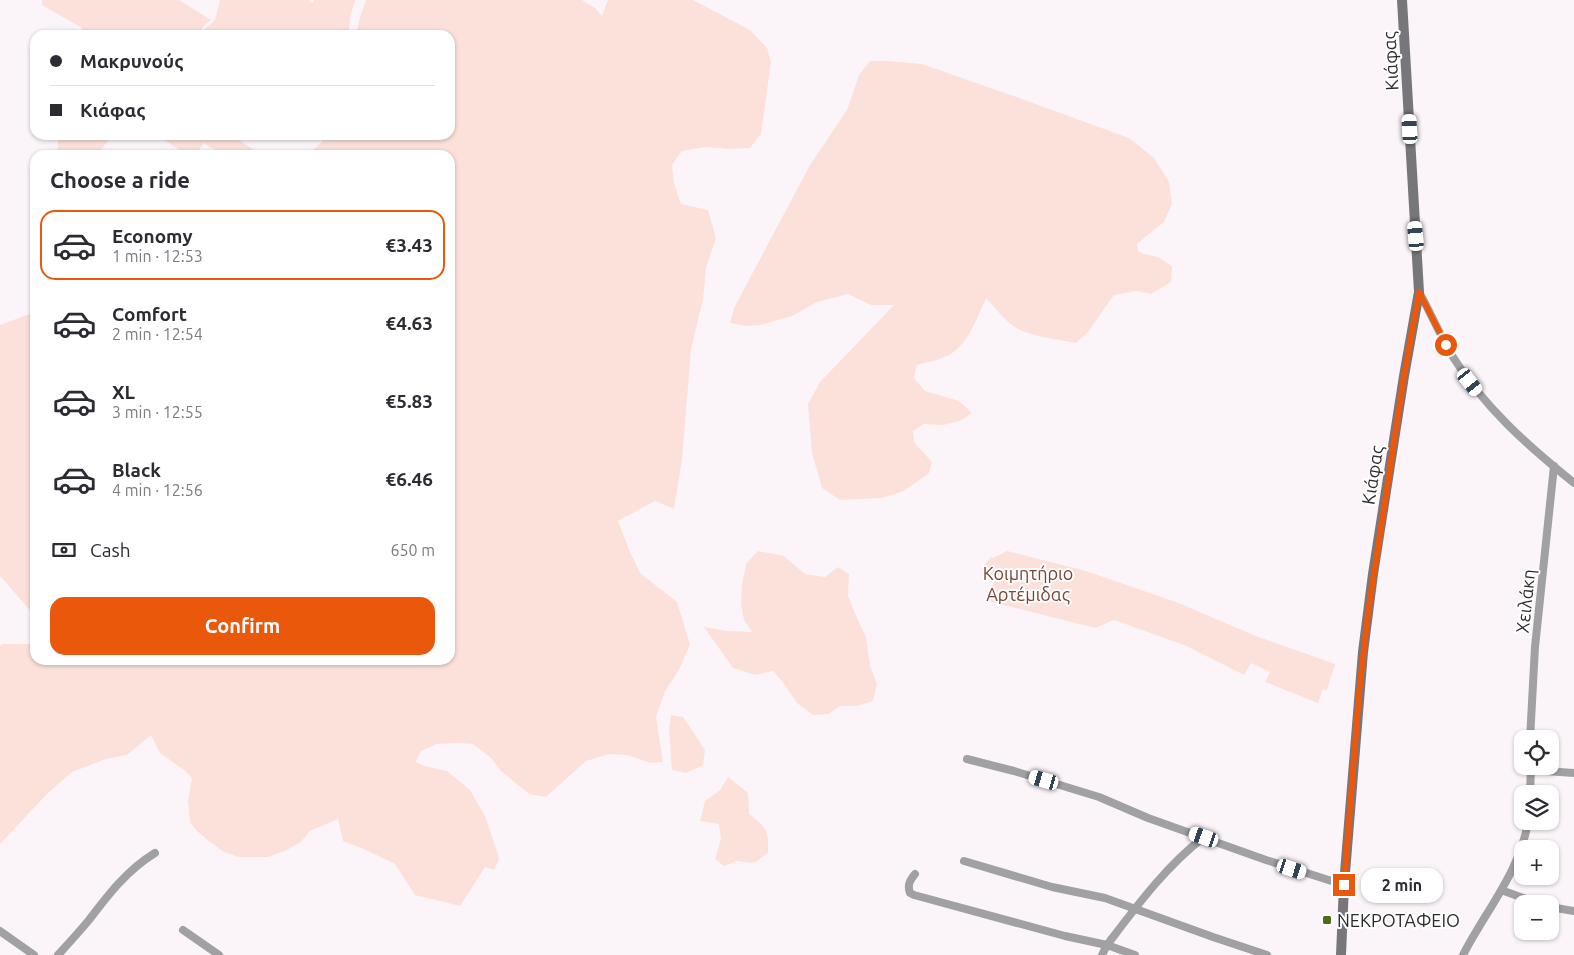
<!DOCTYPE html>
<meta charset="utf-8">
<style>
:root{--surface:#fff;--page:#f7f7f7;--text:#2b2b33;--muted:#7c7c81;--line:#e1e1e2;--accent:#ea580c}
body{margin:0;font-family:Ubuntu,sans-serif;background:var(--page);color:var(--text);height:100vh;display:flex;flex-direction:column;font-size:19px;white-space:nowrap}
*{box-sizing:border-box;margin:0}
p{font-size:16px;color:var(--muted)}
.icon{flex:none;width:28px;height:28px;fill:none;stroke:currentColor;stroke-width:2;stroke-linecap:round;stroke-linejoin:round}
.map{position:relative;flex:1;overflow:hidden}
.details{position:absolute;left:30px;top:150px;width:425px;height:515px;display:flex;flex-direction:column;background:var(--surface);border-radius:15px;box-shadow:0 1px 4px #0004}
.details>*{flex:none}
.top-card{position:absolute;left:30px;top:30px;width:425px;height:110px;border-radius:15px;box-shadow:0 1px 4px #0004;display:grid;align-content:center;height:110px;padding:0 20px;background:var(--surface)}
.fabs{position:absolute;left:1514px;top:730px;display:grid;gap:10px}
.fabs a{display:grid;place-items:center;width:45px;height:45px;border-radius:10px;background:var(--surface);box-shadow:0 1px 4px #0004;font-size:25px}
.end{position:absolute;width:22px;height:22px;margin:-11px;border:6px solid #ea580c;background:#fff;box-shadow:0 0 0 2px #fff}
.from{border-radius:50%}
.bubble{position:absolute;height:35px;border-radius:15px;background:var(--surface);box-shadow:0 1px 4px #0004;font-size:16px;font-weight:700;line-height:35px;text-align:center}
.car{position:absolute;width:15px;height:30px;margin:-15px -8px;border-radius:6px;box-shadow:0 0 4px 1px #0007;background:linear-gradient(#fff 24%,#345 0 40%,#fff 0 76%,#345 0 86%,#fff 0)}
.top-card b{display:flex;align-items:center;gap:18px;height:48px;font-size:19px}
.top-card b+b{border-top:1px solid var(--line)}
.top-card i{width:12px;height:12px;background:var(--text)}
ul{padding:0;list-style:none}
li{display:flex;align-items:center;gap:15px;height:70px;margin:0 10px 8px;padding:0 10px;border:2px solid transparent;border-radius:15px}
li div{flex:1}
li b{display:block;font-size:19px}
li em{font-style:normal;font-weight:700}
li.selected{border-color:var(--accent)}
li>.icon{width:45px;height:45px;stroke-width:1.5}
h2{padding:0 20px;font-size:22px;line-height:60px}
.pay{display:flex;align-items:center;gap:12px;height:55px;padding:0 20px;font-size:19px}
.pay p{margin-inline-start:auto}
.button{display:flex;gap:10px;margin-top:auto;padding:10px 20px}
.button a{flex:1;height:58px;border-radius:15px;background:var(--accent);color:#fff;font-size:20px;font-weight:700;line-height:58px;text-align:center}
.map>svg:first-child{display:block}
.green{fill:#fbe1da}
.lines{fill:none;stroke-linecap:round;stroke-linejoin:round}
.street{stroke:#a1a0a2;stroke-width:8}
.secondary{stroke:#77767a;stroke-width:10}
.route{stroke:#ea580c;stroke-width:6}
.poi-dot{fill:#526a1a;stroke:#fff;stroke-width:2}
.labels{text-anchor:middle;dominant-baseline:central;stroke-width:4;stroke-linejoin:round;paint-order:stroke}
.street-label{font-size:18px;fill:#2c2a2c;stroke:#fff}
.park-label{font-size:18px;fill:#7a4338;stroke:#fff}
.poi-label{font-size:18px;fill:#2c2a2c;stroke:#fff;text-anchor:start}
</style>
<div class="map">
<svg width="1574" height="955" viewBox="0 0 1574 955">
<rect width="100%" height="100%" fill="#fbf5fa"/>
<path class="green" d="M42,0H179L211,20L203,27L197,35H82V28L42,5Z
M220,0H309L312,3L314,0H355L350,18L349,35H201L206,28L215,20Z
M366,0H582L595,8L602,16L608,0H693L750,30L767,48L771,62L761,134L750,148L730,149L706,147L682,151L672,165L674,183L681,204L708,210L716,238L706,268L703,299L691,349L682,459L674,509L655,501L618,521L630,552L640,573L677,602L690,644L679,670L665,691L656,717L663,762L650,763L627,755L609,754L586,761L546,797L529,794L501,771L491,758L473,744L457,743L437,744L421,751L416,762L424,766L447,771L470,790L485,816L498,854L499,860L494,870L485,867L460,906L415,895L395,864L366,850L343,841L338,819L310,831L301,842L285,851L268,857H239L224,852L210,842L197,831L190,822L188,801L192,778L184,770L160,753L151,735L127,755L106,759L72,772L48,793L0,844V646L3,644H35V660H450V155H307L322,142L324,135H450V35H356L360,17Z
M870,61H888L922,64L1022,99L1129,138L1154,158L1169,182L1172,204L1164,222L1137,244L1138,251L1144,254L1158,257L1172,266L1171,282L1151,294L1136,291L1114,295L1088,332L1076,343C1060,340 1031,336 1018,329C1005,322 996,308 986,298C977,318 969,342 951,354C941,360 928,362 917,365L914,378L925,391L959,401L972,413L960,421L943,425L924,424L913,431L914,442L932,462L929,473L904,491L882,498L840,500L822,488L812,453L808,404L820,382L894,305H871L848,294L817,302L792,316L760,325L747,326L730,323L734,308L810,165L847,110L859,75Z
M58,135H113L96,155H58Z
M156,135H232L255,151L245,155H218L219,153L204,143L195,155H188Z
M35,312V616L0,576V325Z
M758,551L784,556L805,574L825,577L838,567L849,574L848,596L857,618L866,637L870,666L877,684L873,701L857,706H840L829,714L813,715L797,703L782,681L773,671L755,675L733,668L704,627L728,631L752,632L744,620L741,605L742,585L746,564Z
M1007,551L1086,571L1176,602L1256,636L1335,664L1327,690L1323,689L1318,703L1265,682L1270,672L1251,663L1244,675L1184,645L1114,620L1095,628L988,601L994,581L984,565L991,557L993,558Z
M671,715L683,717L705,750L703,765L686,773L672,770L669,729Z
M728,777L748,793L749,814C766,827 769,830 768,853L754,863L736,861L724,866L715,859L721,839L719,824L700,821L705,801L720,790Z"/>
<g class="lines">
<path class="street" d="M1419,292C1431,313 1440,336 1453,357C1484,407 1528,446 1574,483
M1530,739L1535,647L1554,466
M967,759L1014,771L1099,797L1148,818L1266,860L1344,885
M1531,770L1574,773
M1530,794L1531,766
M964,861L1052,887L1105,898L1213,937L1267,955
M915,874C910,880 907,885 910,893L914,895L1065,936L1107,945L1135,955
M1501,890L1540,904
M1550,907L1574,911
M183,930L219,955
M0,931L34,955
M58,955C68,944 79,932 89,920C108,895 127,870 155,853
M1102,955L1107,945C1136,907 1166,866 1204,837
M1463,955C1485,912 1521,870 1528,821"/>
<path class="secondary" d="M1341,955L1344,885L1363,652L1373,574L1404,376L1419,292L1402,0"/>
</g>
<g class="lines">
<path class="route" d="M1344,885L1359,693L1368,613L1404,376L1419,292L1446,345"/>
</g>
<rect class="poi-dot" x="1322" y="915" width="10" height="10" rx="2.5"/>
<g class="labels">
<g class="street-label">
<text transform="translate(1390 61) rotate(-93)">Κιάφας</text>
<text transform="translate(1372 475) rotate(-81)">Κιάφας</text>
<text transform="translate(1525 601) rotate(-84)">Χειλάκη</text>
</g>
<g class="park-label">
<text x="1028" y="573">Κοιμητήριο<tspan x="1028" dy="21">Αρτέμιδας</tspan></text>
</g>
<g class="poi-label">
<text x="1337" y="920">ΝΕΚΡΟΤΑΦΕΙΟ</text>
</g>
</g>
</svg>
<div class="fabs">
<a><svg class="icon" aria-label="locate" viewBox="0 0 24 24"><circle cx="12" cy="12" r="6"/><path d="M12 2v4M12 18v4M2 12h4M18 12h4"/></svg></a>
<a><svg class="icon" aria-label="layers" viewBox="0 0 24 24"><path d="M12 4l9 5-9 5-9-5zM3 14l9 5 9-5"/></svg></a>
<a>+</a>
<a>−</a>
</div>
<i class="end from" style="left:1446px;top:345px"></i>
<i class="end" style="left:1344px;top:885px"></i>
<div class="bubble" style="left:1361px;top:868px;width:82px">2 min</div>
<i class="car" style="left:1410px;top:129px;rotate:357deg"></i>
<i class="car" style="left:1416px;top:236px;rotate:355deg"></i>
<i class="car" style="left:1470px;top:382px;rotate:142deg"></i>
<i class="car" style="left:1044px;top:780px;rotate:286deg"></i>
<i class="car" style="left:1204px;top:837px;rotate:289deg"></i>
<i class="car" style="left:1292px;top:869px;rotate:108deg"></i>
<div class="top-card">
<b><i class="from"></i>Μακρυνούς</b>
<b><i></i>Κιάφας</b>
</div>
<section class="details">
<h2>Choose a ride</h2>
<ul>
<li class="selected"><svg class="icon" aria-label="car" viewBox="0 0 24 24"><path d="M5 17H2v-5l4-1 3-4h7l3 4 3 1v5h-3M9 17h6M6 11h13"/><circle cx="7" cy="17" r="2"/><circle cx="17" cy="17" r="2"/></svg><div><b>Economy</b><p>1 min · 12:53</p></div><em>€3.43</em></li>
<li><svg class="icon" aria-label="car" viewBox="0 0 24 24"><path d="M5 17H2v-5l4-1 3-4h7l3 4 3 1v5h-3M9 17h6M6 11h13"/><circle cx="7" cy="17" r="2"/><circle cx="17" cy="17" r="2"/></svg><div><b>Comfort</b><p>2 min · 12:54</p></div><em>€4.63</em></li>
<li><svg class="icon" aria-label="car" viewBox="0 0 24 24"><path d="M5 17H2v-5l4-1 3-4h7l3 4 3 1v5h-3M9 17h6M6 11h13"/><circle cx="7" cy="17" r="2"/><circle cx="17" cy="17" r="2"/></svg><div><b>XL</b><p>3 min · 12:55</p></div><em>€5.83</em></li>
<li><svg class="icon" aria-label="car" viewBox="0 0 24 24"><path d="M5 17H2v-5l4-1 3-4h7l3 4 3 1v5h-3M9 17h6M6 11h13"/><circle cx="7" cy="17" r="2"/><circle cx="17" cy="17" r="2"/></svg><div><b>Black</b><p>4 min · 12:56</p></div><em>€6.46</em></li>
</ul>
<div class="pay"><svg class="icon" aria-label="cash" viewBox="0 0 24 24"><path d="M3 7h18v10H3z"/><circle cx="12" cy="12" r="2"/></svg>Cash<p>650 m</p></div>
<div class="button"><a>Confirm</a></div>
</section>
</div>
